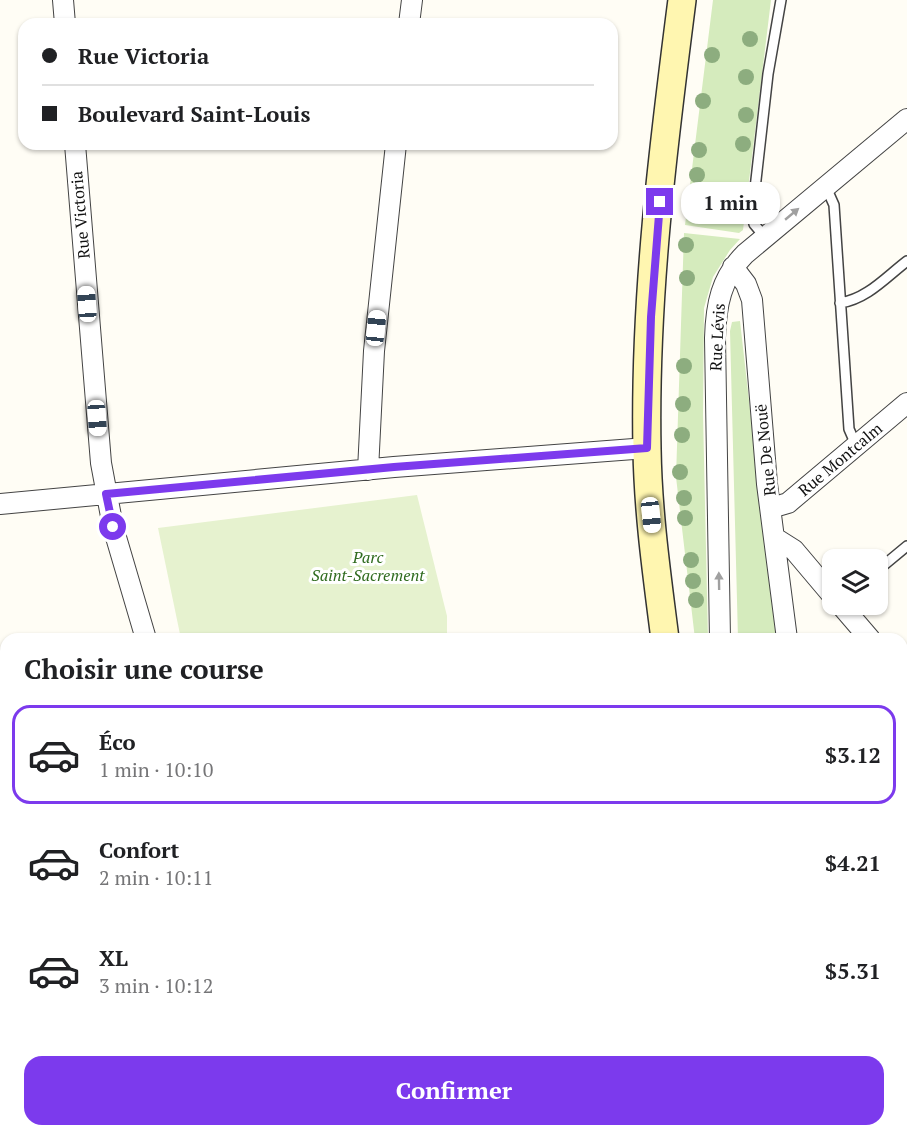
<!DOCTYPE html>
<html lang="fr">
<meta charset="utf-8">
<style>
:root{--surface:#fff;--page:#f2f2f2;--text:#202124;--muted:#757577;--line:#e0e0e0;--accent:#7c3aed}
body{margin:0;font-family:"PT Serif",serif;background:var(--page);color:var(--text);height:100vh;display:flex;flex-direction:column;font-size:22px;white-space:nowrap}
*{box-sizing:border-box;margin:0}
p{font-size:20px;color:var(--muted)}
.icon{flex:none;width:33px;height:33px;fill:none;stroke:currentColor;stroke-width:2;stroke-linecap:round;stroke-linejoin:round}
.map{position:relative;flex:1;overflow:hidden}
.details{position:absolute;left:0px;top:633px;width:908px;height:504px;display:flex;flex-direction:column;background:var(--surface);border-radius:18px 18px 0 0;box-shadow:0 2px 4px #0004}
.details>*{flex:none}
.top-card{position:absolute;left:18px;top:18px;width:600px;height:132px;border-radius:18px;box-shadow:0 2px 4px #0004;display:grid;align-content:center;height:132px;padding:0 24px;background:var(--surface)}
.controls{position:absolute;left:822px;top:549px;display:grid;gap:12px}
.controls a{display:grid;place-items:center;width:66px;height:66px;border-radius:12px;background:var(--surface);box-shadow:0 2px 4px #0004;font-size:30px}
.end{position:absolute;width:27px;height:27px;margin:-14px;border:8px solid #7c3aed;background:#fff;box-shadow:0 0 0 3px #fff}
.from{border-radius:50%}
.bubble{position:absolute;height:42px;border-radius:18px;background:var(--surface);box-shadow:0 2px 4px #0004;font-size:20px;font-weight:600;line-height:42px;text-align:center}
.car{position:absolute;width:18px;height:36px;margin:-18px -9px;border-radius:8px;box-shadow:0 0 4px 2px #0007;background:linear-gradient(#fff 24%,#345 0 40%,#fff 0 76%,#345 0 86%,#fff 0)}
.top-card b{display:flex;align-items:center;gap:21px;height:57px;font-size:22px}
.top-card b+b{border-top:2px solid var(--line)}
.top-card i{width:15px;height:15px;background:var(--text)}
ul{padding:0;list-style:none}
li{display:flex;align-items:center;gap:18px;height:99px;margin:0 12px 9px;padding:0 12px;border:3px solid transparent;border-radius:18px}
li div{flex:1}
li b{display:block;font-size:22px}
li em{font-style:normal;font-weight:600}
li.current{border-color:var(--accent)}
li>.icon{width:54px;height:54px;stroke-width:1.5}
h2{padding:0 24px;font-size:27px;line-height:72px}
.cta{display:flex;gap:12px;margin-top:auto;padding:12px 24px}
.cta a{flex:1;height:69px;border-radius:18px;background:var(--accent);color:#fff;font-size:24px;font-weight:600;line-height:69px;text-align:center}
.map>svg:first-child{display:block}
.grass{fill:#d5ebbd}
.forest{fill:url(#forest-crowns)}
.pitch{fill:#e6f2cf}
.lines{fill:none;stroke-linecap:round;stroke-linejoin:round}
.lane-casing{stroke:#444;stroke-width:12}
.street-casing{stroke:#444;stroke-width:22}
.secondary-casing{stroke:#333;stroke-width:30}
.lane{stroke:#fff;stroke-width:9}
.street{stroke:#fff;stroke-width:20}
.secondary{stroke:#fff6b0;stroke-width:27}
.tree{fill:#8dad7f}
.oneway{fill:#a0a0a0}
.route{stroke:#7c3aed;stroke-width:8}
.labels{text-anchor:middle;dominant-baseline:central;stroke-width:6;stroke-linejoin:round;paint-order:stroke}
.street-label{font-size:16px;fill:#111;stroke:#fff}
.park-label{font-size:16px;font-style:italic;fill:#2f6b1f;stroke:#fff}
</style>
<div class="map">
<svg width="907" height="1137" viewBox="0 0 907 1137">
<defs>
<pattern id="forest-crowns" width="20" height="18" patternUnits="userSpaceOnUse" patternTransform="scale(1.5)"><rect width="20" height="18" fill="#b9dc9c"/><path d="M2 6a3 3 0 1 1 6 0M12 15a3 3 0 1 1 6 0" fill="none" stroke="#9ebc85"/></pattern>
</defs>
<rect width="100%" height="100%" fill="#fffdf5"/>
<path class="grass" d="M713,0H771L743,230L739,233L685,225Z
M684,233L740,239L730,250L713,277L704,308L703,414L708,639H695L676,477Z
M740,321L776,639H738L730,331L732,322Z"/>
<path class="forest" d="M765,1131H834L835,1137H766Z"/>
<path class="pitch" d="M417,495L447,616V639H181L158,528Z"/>
<g class="lines">
<defs>
<path id="lane" d="M826,187L834,205L849,429L856,445
M765,237L754,224L752,215L768,74L781,0
M840,303C867,299 886,277 907,261
M878,570L907,546
M902,1115L907,1111
M179,1131L182,1137
M93,1137L108,1131
M875,1137L882,1131"/>
<path id="street" d="M63,0L65,24
M409,24L412,0
M75,144L101,463L113,527L146,639
M733,267L746,284L752,300L767,484L787,639
M368,470L374,351L396,144
M0,504L394,467L647,448
M771,508L788,503L907,403
M775,538L794,550L832,595
M840,604L870,639
M720,639L715,338C716,305 721,278 745,254L907,119
M902,676L907,683
M902,976L907,971
M0,1021L6,1035
M47,1131L50,1137
M324,1131L327,1137
M848,1131L849,1137"/>
<path id="secondary" d="M665,639C657,576 648,513 647,449C644,299 663,148 682,0
M722,1131L723,1137"/>
</defs>
<use href="#lane" class="lane-casing"/>
<use href="#street" class="street-casing"/>
<use href="#secondary" class="secondary-casing"/>
<use href="#lane" class="lane"/>
<use href="#street" class="street"/>
<use href="#secondary" class="secondary"/>
</g>
<g class="tree">
<circle cx="750" cy="39" r="8"/>
<circle cx="712" cy="55" r="8"/>
<circle cx="746" cy="77" r="8"/>
<circle cx="703" cy="101" r="8"/>
<circle cx="746" cy="115" r="8"/>
<circle cx="743" cy="144" r="8"/>
<circle cx="699" cy="150" r="8"/>
<circle cx="697" cy="175" r="8"/>
<circle cx="695" cy="199" r="8"/>
<circle cx="686" cy="245" r="8"/>
<circle cx="687" cy="278" r="8"/>
<circle cx="684" cy="366" r="8"/>
<circle cx="683" cy="404" r="8"/>
<circle cx="682" cy="435" r="8"/>
<circle cx="680" cy="472" r="8"/>
<circle cx="684" cy="498" r="8"/>
<circle cx="685" cy="518" r="8"/>
<circle cx="691" cy="560" r="8"/>
<circle cx="693" cy="581" r="8"/>
<circle cx="696" cy="600" r="8"/>
</g>
<defs><path id="oneway-solid" d="M-6-.8H1V-3.2L6.5 0L1 3.2V.8H-6Z" transform="scale(1.5)"/></defs>
<g class="oneway">
<use href="#oneway-solid" transform="translate(792 214) rotate(-40)"/>
<use href="#oneway-solid" transform="translate(719 581) rotate(-91)"/>
</g>
<g class="lines">
<path class="route" d="M113,527L106,494L394,467L647,448L651,317L660,202"/>
</g>
<g class="labels">
<g class="street-label">
<text transform="translate(80 215) rotate(-95)">Rue Victoria</text>
<text transform="translate(717 337) rotate(-87)">Rue Lévis</text>
<text transform="translate(765 450) rotate(-96)">Rue De Nouë</text>
<text transform="translate(840 459) rotate(-40)">Rue Montcalm</text>
</g>
<g class="park-label">
<text x="368" y="557">Parc<tspan x="368" dy="18">Saint-Sacrement</tspan></text>
</g>
</g>
</svg>
<div class="controls">
<a><svg class="icon" aria-label="layers" viewBox="0 0 24 24"><path d="M12 4l9 5-9 5-9-5zM3 14l9 5 9-5"/></svg></a>
</div>
<i class="end from" style="left:113px;top:527px"></i>
<i class="end" style="left:660px;top:202px"></i>
<div class="bubble" style="left:681px;top:182px;width:99px">1 min</div>
<i class="car" style="left:87px;top:304px;rotate:356deg"></i>
<i class="car" style="left:376px;top:328px;rotate:6deg"></i>
<i class="car" style="left:97px;top:418px;rotate:176deg"></i>
<i class="car" style="left:651px;top:515px;rotate:174deg"></i>
<div class="top-card">
<b><i class="from"></i>Rue Victoria</b>
<b><i></i>Boulevard Saint-Louis</b>
</div>
<section class="details">
<h2>Choisir une course</h2>
<ul>
<li class="current"><svg class="icon" aria-label="car" viewBox="0 0 24 24"><path d="M5 17H2v-5l4-1 3-4h7l3 4 3 1v5h-3M9 17h6M6 11h13"/><circle cx="7" cy="17" r="2"/><circle cx="17" cy="17" r="2"/></svg><div><b>Éco</b><p>1 min · 10:10</p></div><em>$3.12</em></li>
<li><svg class="icon" aria-label="car" viewBox="0 0 24 24"><path d="M5 17H2v-5l4-1 3-4h7l3 4 3 1v5h-3M9 17h6M6 11h13"/><circle cx="7" cy="17" r="2"/><circle cx="17" cy="17" r="2"/></svg><div><b>Confort</b><p>2 min · 10:11</p></div><em>$4.21</em></li>
<li><svg class="icon" aria-label="car" viewBox="0 0 24 24"><path d="M5 17H2v-5l4-1 3-4h7l3 4 3 1v5h-3M9 17h6M6 11h13"/><circle cx="7" cy="17" r="2"/><circle cx="17" cy="17" r="2"/></svg><div><b>XL</b><p>3 min · 10:12</p></div><em>$5.31</em></li>
</ul>
<div class="cta"><a>Confirmer</a></div>
</section>
</div>
